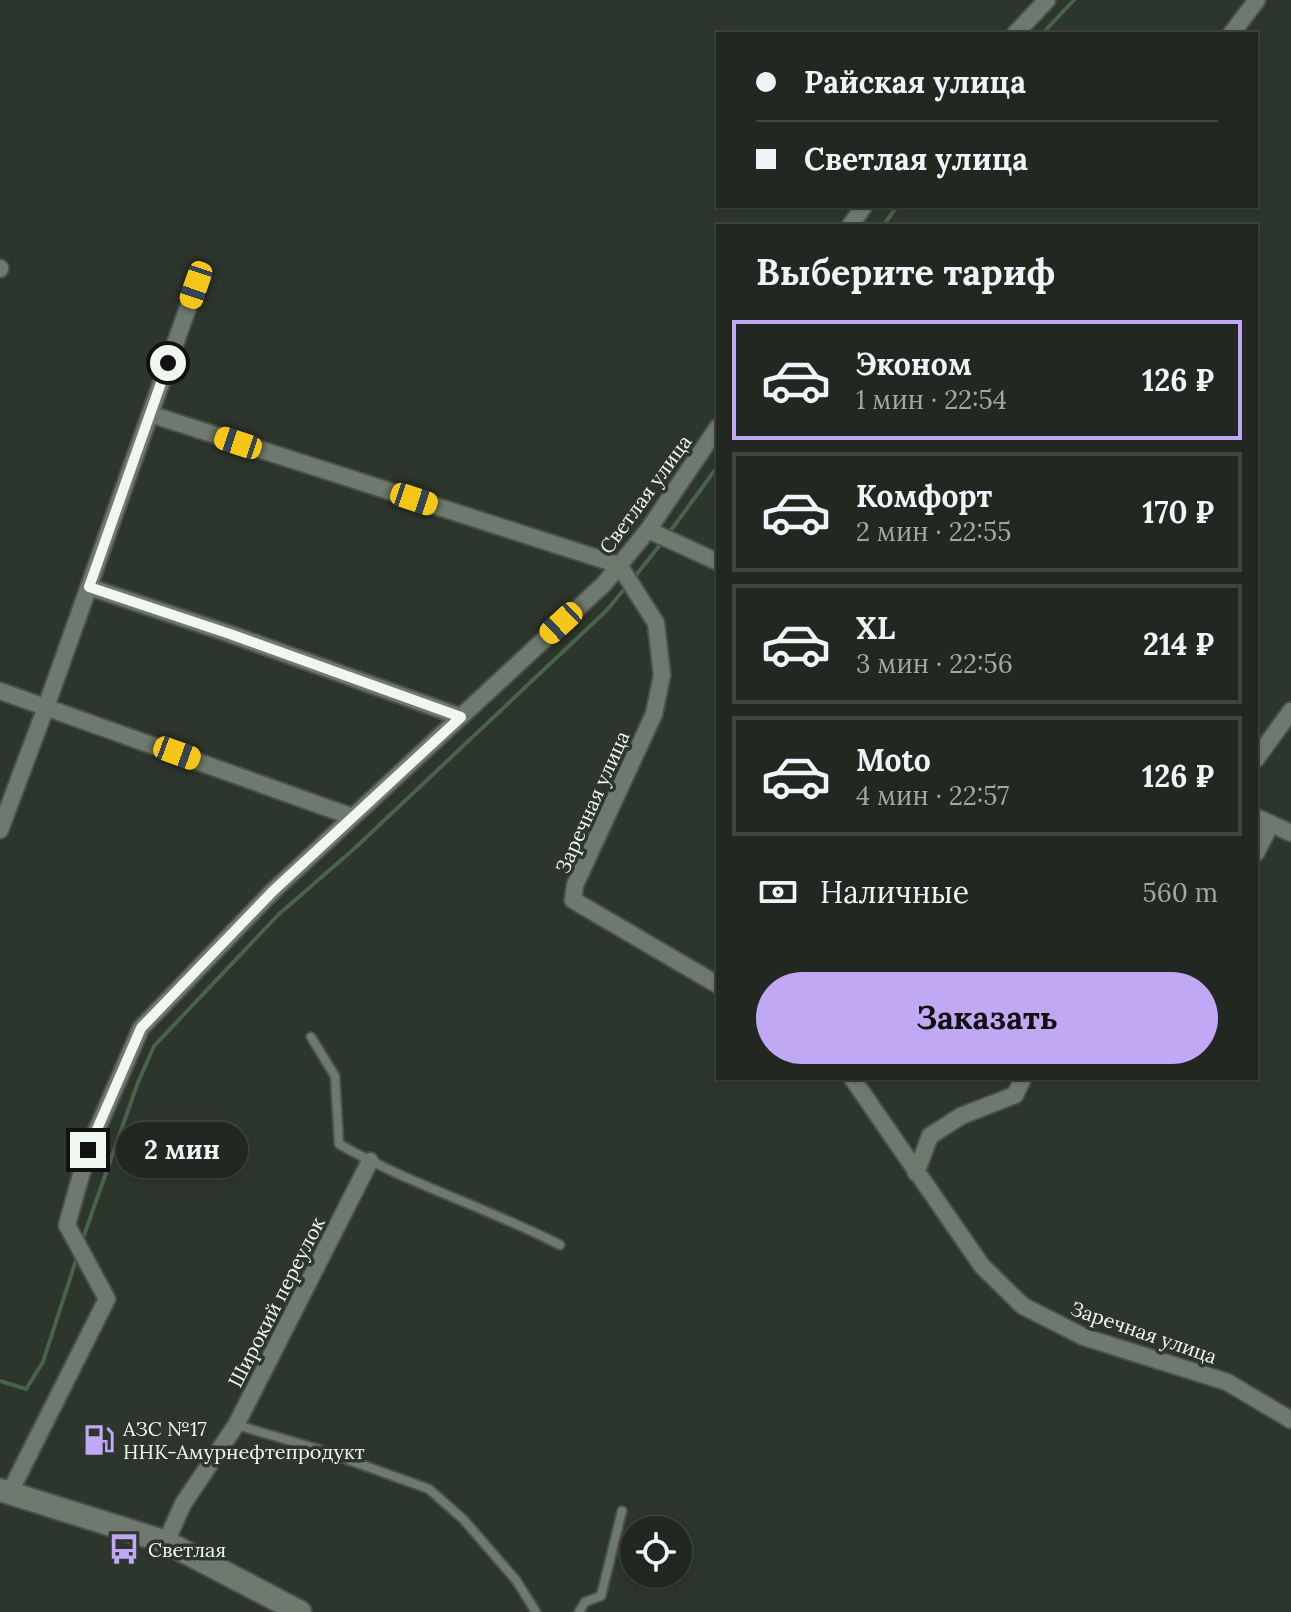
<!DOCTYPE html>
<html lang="ru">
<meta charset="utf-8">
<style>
:root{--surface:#222821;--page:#2e342e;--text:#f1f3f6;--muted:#a2a6a5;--line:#3f443f;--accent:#c0a8f4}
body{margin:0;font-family:Lora,serif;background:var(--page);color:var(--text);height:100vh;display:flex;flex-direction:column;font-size:30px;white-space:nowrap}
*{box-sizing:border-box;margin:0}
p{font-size:26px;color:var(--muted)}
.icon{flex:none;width:44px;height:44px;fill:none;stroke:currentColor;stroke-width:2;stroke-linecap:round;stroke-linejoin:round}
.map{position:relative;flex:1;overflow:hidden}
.sheet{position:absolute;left:716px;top:224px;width:542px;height:856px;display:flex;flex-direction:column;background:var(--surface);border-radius:0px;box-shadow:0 2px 6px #0004,0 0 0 2px var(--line)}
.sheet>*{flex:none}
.guide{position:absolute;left:716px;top:32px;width:542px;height:176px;border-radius:0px;box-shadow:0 2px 6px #0004,0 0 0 2px var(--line);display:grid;align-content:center;height:176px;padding:0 40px;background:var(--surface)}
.fabs{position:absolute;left:620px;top:1516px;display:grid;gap:16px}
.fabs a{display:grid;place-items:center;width:72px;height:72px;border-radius:50%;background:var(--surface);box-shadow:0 2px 6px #0004,0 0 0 2px var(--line);font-size:40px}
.end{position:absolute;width:36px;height:36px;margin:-18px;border:10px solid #f0f7f0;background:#111;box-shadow:0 0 0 4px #111}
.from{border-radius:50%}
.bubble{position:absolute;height:56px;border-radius:28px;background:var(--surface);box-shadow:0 2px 6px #0004,0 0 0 2px var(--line);font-size:26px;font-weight:800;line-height:56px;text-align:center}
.car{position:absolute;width:24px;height:48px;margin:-24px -12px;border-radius:10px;box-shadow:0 0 6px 2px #0007;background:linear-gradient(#f5c518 24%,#345 0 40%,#f5c518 0 76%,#345 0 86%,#f5c518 0)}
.guide b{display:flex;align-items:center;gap:28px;height:76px;font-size:30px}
.guide b+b{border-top:2px solid var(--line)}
.guide i{width:20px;height:20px;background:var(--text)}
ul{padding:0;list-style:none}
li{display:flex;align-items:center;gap:24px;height:120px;margin:0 16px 12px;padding:0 24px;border:4px solid var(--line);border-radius:0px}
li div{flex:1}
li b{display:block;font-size:30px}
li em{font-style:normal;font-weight:800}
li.on{border-color:var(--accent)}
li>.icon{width:72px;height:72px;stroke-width:1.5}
h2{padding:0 40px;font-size:36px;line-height:96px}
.pay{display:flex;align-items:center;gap:20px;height:88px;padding:0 40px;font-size:30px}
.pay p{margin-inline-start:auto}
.primary-button{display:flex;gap:16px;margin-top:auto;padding:16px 40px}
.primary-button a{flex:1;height:92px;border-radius:48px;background:var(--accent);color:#111;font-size:32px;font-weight:800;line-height:92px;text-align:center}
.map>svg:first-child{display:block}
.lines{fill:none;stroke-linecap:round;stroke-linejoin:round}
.stream{stroke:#486349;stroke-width:4}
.lane-casing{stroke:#4a524a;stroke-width:12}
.street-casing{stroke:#4a524a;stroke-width:20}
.secondary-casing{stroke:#4a524a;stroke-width:26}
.lane{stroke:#6f7a6f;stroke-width:8}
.street{stroke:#6f7a6f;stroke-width:16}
.secondary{stroke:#6f7a6f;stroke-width:22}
.route{stroke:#f0f7f0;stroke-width:10}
.labels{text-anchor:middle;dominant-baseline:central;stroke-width:7;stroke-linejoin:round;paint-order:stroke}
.street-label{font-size:20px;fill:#f0f7f0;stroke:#2d362c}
.poi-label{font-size:20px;fill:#f0f7f0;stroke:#2d362c;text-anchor:start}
</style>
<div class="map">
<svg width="1291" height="1612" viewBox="0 0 1291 1612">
<rect width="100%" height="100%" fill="#2d362c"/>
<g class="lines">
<path class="stream" d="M1042,34L1074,0
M883,226L897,206
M669,533L718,466
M632,580L664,540
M82,1241L137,1085L154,1046L278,915L355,848L606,611L626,587
M0,1381L26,1389L43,1362L77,1257"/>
<defs>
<path id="lane" d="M311,1037L335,1076L339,1144C409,1184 488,1208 560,1245
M237,1425L321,1450L429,1489L463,1519L516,1580L536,1612
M579,1612L585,1602L601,1596L622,1511"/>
<path id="street" d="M1015,34L1047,0
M1231,34L1257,0
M850,226L864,206
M0,269V268
M150,414L619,565L656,623L662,675L654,714L575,885L573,900L718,985
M648,530L718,562
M89,587L230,634L461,717
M0,691L353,817
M1256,759L1291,711
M1256,817L1291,833
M0,830L46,707L196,285
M1256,853L1271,824
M852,1078L982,1266L1023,1306L1084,1337L1227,1382L1291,1420
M916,1173L930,1136L961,1116L1015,1095L1023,1078
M10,1492L107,1299L67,1225L88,1150L141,1028L273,891L604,584L648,530L718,427
M166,1542L183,1504L236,1425L370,1161"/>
<path id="secondary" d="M0,1490L166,1542L300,1612"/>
</defs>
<use href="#lane" class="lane-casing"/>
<use href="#street" class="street-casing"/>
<use href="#secondary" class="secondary-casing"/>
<use href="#lane" class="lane"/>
<use href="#street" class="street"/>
<use href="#secondary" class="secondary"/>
</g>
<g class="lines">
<path class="route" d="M88,1150L141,1028L273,891L461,717L230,634L89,587L168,363"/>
</g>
<defs>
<symbol id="fuel-bare" viewBox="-9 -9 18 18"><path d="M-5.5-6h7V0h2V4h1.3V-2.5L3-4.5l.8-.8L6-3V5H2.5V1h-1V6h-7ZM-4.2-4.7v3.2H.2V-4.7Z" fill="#c0a8f4" stroke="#2d362c" stroke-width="2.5" paint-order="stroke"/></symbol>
<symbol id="bus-bare" viewBox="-9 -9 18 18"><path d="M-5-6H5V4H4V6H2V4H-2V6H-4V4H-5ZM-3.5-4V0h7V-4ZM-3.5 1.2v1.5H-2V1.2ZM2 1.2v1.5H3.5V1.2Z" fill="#c0a8f4" stroke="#2d362c" stroke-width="2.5" paint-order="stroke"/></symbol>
</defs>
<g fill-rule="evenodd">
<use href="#fuel-bare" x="77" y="1418" width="44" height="44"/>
<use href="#bus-bare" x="102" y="1527" width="44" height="44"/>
</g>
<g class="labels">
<g class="street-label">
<text transform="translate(645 494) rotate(-54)">Светлая улица</text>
<text transform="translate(592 802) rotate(-66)">Заречная улица</text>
<text transform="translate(276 1302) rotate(-63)">Широкий переулок</text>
<text transform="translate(1144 1332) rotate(19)">Заречная улица</text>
</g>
<g class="poi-label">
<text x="123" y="1428">АЗС №17<tspan x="123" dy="23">ННК-Амурнефтепродукт</tspan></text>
<text x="148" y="1549">Светлая</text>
</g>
</g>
</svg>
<div class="fabs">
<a><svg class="icon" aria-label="locate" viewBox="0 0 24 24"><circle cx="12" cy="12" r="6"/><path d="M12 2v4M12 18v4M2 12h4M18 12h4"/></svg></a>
</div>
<i class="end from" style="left:168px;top:363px"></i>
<i class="end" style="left:88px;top:1150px"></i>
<div class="bubble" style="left:116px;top:1122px;width:132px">2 мин</div>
<i class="car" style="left:196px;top:285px;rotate:199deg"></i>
<i class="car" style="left:238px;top:443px;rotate:288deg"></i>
<i class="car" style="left:414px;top:499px;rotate:108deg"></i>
<i class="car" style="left:561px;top:623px;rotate:227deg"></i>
<i class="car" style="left:177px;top:753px;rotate:110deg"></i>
<div class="guide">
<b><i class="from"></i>Райская улица</b>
<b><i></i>Светлая улица</b>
</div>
<section class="sheet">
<h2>Выберите тариф</h2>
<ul>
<li class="on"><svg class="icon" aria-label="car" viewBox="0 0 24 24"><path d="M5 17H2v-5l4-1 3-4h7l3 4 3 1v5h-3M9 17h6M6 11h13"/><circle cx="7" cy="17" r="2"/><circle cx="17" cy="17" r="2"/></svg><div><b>Эконом</b><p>1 мин · 22:54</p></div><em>126 ₽</em></li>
<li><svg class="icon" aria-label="car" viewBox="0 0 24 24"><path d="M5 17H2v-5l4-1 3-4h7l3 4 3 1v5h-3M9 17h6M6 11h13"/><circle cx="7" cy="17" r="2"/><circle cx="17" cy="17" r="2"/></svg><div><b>Комфорт</b><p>2 мин · 22:55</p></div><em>170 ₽</em></li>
<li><svg class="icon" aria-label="car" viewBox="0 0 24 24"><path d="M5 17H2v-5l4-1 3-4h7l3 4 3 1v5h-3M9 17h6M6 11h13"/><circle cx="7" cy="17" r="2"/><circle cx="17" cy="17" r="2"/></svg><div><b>XL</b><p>3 мин · 22:56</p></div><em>214 ₽</em></li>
<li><svg class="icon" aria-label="car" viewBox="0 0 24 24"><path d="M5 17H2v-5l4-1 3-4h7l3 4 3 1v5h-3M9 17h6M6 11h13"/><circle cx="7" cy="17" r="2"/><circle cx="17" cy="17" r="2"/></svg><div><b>Moto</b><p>4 мин · 22:57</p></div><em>126 ₽</em></li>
</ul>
<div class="pay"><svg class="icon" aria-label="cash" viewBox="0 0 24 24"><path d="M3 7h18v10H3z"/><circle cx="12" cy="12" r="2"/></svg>Наличные<p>560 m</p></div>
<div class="primary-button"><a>Заказать</a></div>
</section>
</div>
